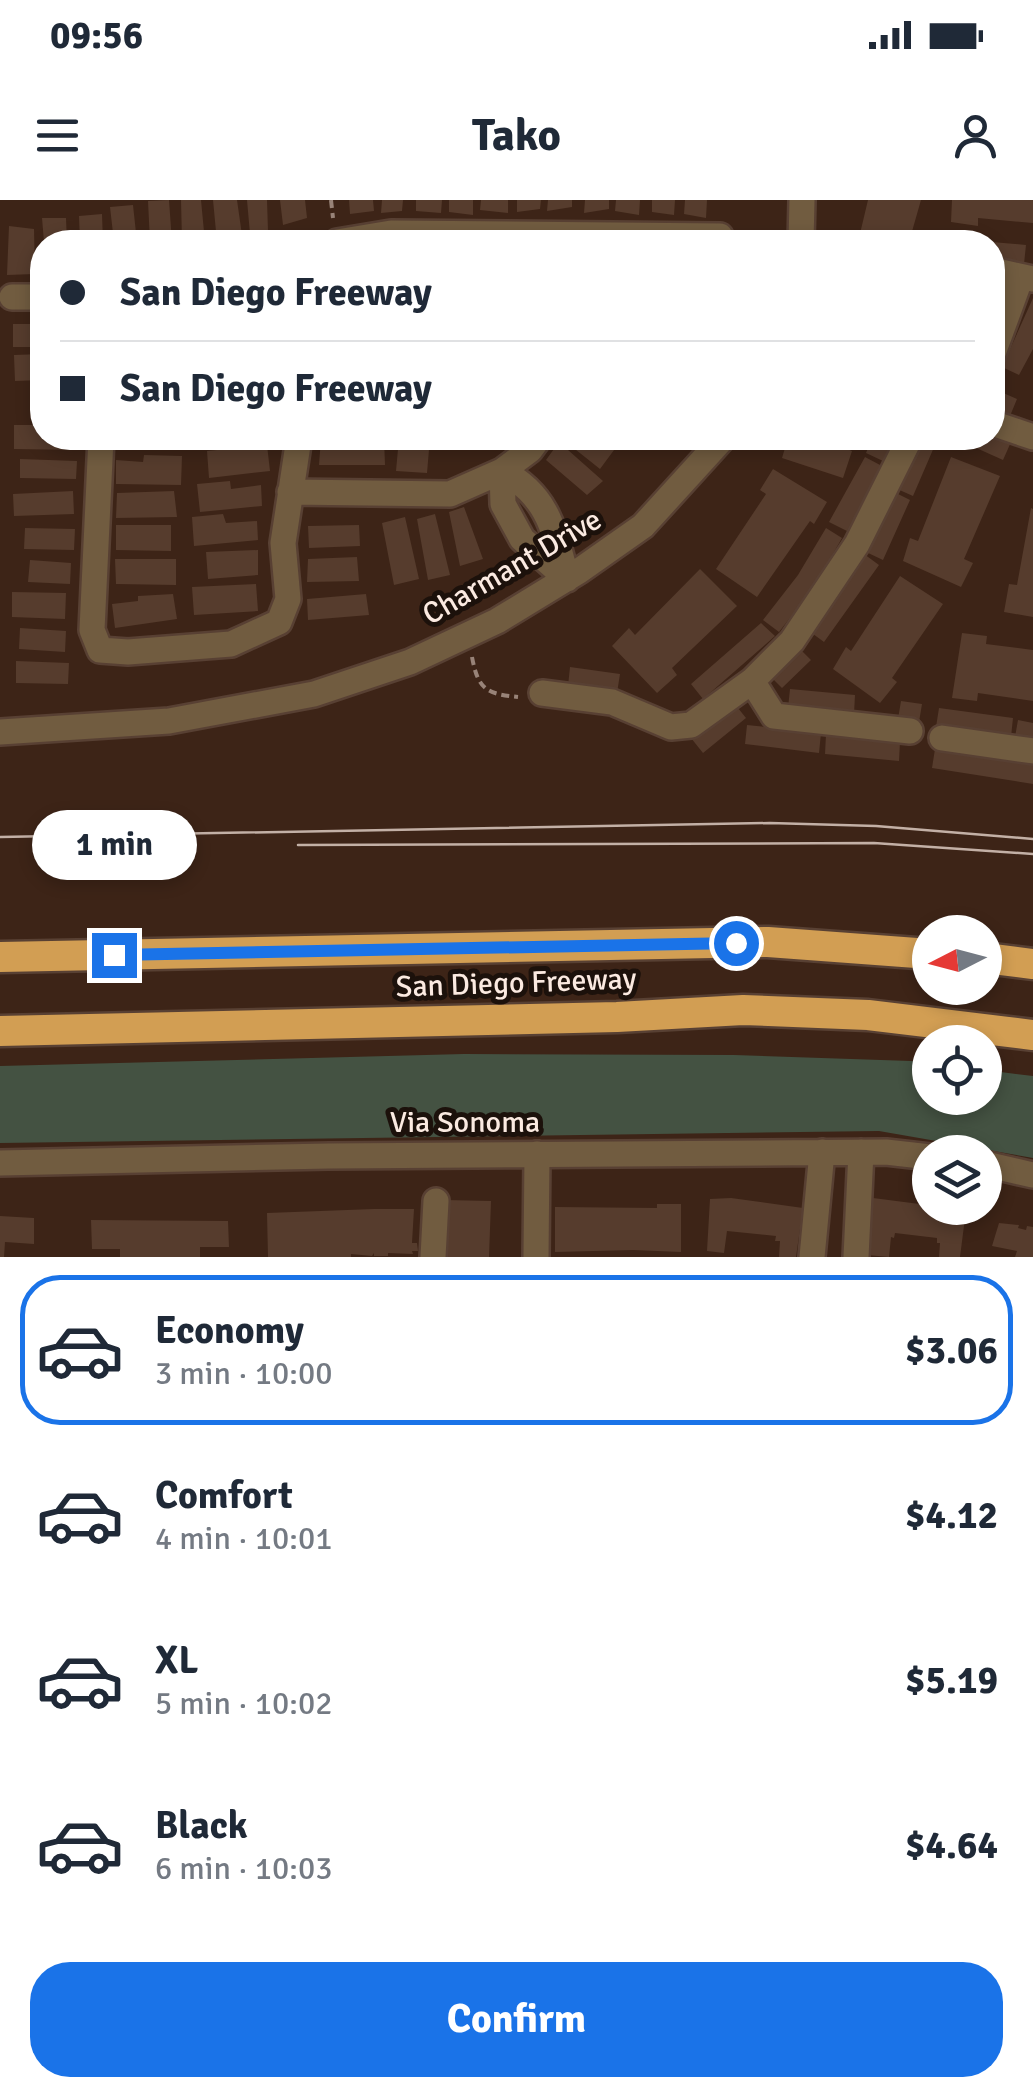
<!DOCTYPE html>
<meta charset="utf-8">
<style>
:root{--surface:#fff;--page:#f6f6f7;--text:#1f2937;--muted:#747a83;--line:#e0e1e3;--accent:#1a73e8}
body{margin:0;font-family:Signika,sans-serif;background:var(--page);color:var(--text);height:100vh;display:flex;flex-direction:column;font-size:38px;white-space:nowrap}
*{box-sizing:border-box;margin:0}
p{font-size:32px;color:var(--muted)}
.icon{flex:none;width:55px;height:55px;fill:none;stroke:currentColor;stroke-width:2;stroke-linecap:round;stroke-linejoin:round}
.map{position:relative;height:1057px;overflow:hidden}
.panel{display:flex;flex-direction:column;background:var(--surface);flex:1}
.panel>*{flex:none}
.banner{position:absolute;left:30px;top:30px;width:975px;height:220px;border-radius:40px;box-shadow:0 5px 15px #0003;display:grid;align-content:center;height:220px;padding:0 30px;background:var(--surface)}
.needle{width:65px;rotate:264deg}
.tools{position:absolute;left:912px;top:715px;display:grid;gap:20px}
.tools a{display:grid;place-items:center;width:90px;height:90px;border-radius:50%;background:var(--surface);box-shadow:0 5px 15px #0003;font-size:50px}
.end{position:absolute;width:45px;height:45px;margin:-22px;border:12px solid #1a73e8;background:#fff;box-shadow:0 0 0 5px #fff}
.from{border-radius:50%}
.bubble{position:absolute;height:70px;border-radius:35px;background:var(--surface);box-shadow:0 5px 15px #0003;font-size:32px;font-weight:700;line-height:70px;text-align:center}
.banner b{display:flex;align-items:center;gap:35px;height:95px;font-size:38px}
.banner b+b{border-top:2px solid var(--line)}
.banner i{width:25px;height:25px;background:var(--text)}
ul{padding:18px 0 0;list-style:none}
li{display:flex;align-items:center;gap:30px;height:150px;margin:0 20px 15px;padding:0 10px;border:5px solid transparent;border-radius:40px}
li div{flex:1}
li b{display:block;font-size:38px}
li em{font-style:normal;font-weight:700}
li.active{border-color:var(--accent)}
li>.icon{width:90px;height:90px;stroke-width:1.5}
.cta{display:flex;gap:20px;margin-top:auto;padding:20px 30px}
.cta a{flex:1;height:115px;border-radius:40px;background:var(--accent);color:#fff;font-size:40px;font-weight:700;line-height:115px;text-align:center}
.status{display:flex;justify-content:space-between;align-items:center;height:70px;padding:0 50px;background:var(--surface);direction:ltr}
.status svg{height:28px;fill:currentColor}
header{display:flex;justify-content:space-between;align-items:center;height:130px;padding:0 30px;background:var(--surface);font-size:45px;font-weight:700}
.map>svg:first-child{display:block}
.green{fill:#445242}
.building{fill:#563c2d}
.lines{fill:none;stroke-linecap:round;stroke-linejoin:round}
.minor-casing{stroke:#584033;stroke-width:30}
.highway-casing{stroke:#584033;stroke-width:35}
.path{stroke:#988378;stroke-width:4;stroke-dasharray:8 5;stroke-linecap:butt}
.minor{stroke:#715c40;stroke-width:25}
.highway{stroke:#d29e53;stroke-width:30}
.tram{stroke:#c3b0a6;stroke-width:2.5}
.route{stroke:#1a73e8;stroke-width:12}
.labels{text-anchor:middle;dominant-baseline:central;stroke-width:10;stroke-linejoin:round;paint-order:stroke}
.street-label{font-size:30px;fill:#fbeae1;stroke:#1c110b}
</style>
<div class="status"><b>09:56</b><svg viewBox="0 0 49 12"><path d="M0 12V9h3v3zM5 12V6h3v6zM10 12V3h3v9zM15 12V0h3v12zM26 1h20v11H26zM47 4h2v5h-2z"/></svg></div>
<header><svg class="icon" aria-label="menu" viewBox="0 0 24 24"><path d="M4 6h16M4 12h16M4 18h16"/></svg>Tako<svg class="icon" aria-label="person" viewBox="0 0 24 24"><circle cx="12" cy="8" r="4"/><path d="M4 21q1-7 8-7t8 7"/></svg></header>
<div class="map">
<svg width="1033" height="1057" viewBox="0 0 1033 1057">
<rect width="100%" height="100%" fill="#3d2417"/>
<path class="green" d="M464,854L734,855L911,861L930,863V898H985V870L1033,876V958L879,931L0,943V866Z"/>
<path class="building" d="M169,0L172,42H150L148,1Z
M181,0H201L205,42H182Z
M213,0H237L243,42H217Z
M247,0H267L268,31L250,34Z
M280,0H305L307,18L283,25Z
M349,0H373L374,11L350,14Z
M382,0H403L402,11L381,13Z
M416,0H442L441,13L416,11Z
M449,0H473V15L449,12Z
M481,0H508V13L480,10Z
M517,0H541L540,9L517,12Z
M548,0H572V7L547,11Z
M585,0H609V9L584,13Z
M616,0H640L639,15L615,11Z
M652,0H675L674,15L652,12Z
M685,0H707L706,18L684,14Z
M868,0H921L909,42H858Z
M952,0H1033V23L978,18V26L951,22Z
M133,5L137,42H114L110,7Z
M102,14L103,42H80L79,16Z
M42,18H66L67,42H44Z
M9,26L34,29L35,74L7,75Z
M992,42L1026,45L1024,64L992,61Z
M992,85L1009,92L992,131Z
M1033,98V149L1019,175L1002,167Z
M13,124H42V147H13Z
M42,154V180L15,181L14,155Z
M992,188L1017,199L1010,216L992,208Z
M42,190V216H31V191Z
M14,225H42V238H76V250L14,249Z
M992,234L1011,242L1003,260L954,238H992Z
M118,238H171V249H118Z
M321,238H384L385,265H319Z
M399,238H430L427,273L396,271Z
M561,238H605L617,246L600,269Z
M788,238H848L845,248L852,251L843,278L782,258Z
M872,238H893L883,261L866,253Z
M917,238H938L913,296L895,288Z
M559,242L603,281L587,295L546,260Z
M267,245L270,271L209,278L207,251Z
M144,255L182,256L181,285L116,284V260L143,262Z
M865,257L882,266L847,331L829,322Z
M951,257L1000,276L964,359L973,363L961,387L903,361L910,338L918,341Z
M20,259L77,261L76,279L20,278Z
M773,269L827,302L814,324L810,321L757,397L716,369L766,294L760,290Z
M230,281L231,289L261,285L262,306L200,312L197,284Z
M73,291L74,314L14,316L13,294Z
M174,291L177,317L116,318L117,293Z
M894,292L910,300L883,360L866,352Z
M464,307L483,359L460,366L449,312Z
M1031,308L1033,309V417L1004,412L1009,384L1017,385Z
M223,314L226,323L257,321L258,340L194,346L192,317Z
M435,314L450,375L428,380L417,319Z
M405,317L419,379L394,385L382,323Z
M116,325H171V351L116,350Z
M359,325L360,346L309,348L308,326Z
M25,328L75,329L74,350L24,349Z
M826,328L842,338L814,387L779,432L763,420L798,375Z
M258,350V375L208,379L206,352Z
M864,354L879,365L824,442L809,431Z
M357,357L359,381L307,382L308,359Z
M115,359H176V385L116,384Z
M30,360L71,363L70,384L28,382Z
M700,369L737,406L672,468L677,475L657,493L612,446L629,428L635,435Z
M900,376L943,404L892,478L897,482L880,503L833,469L846,447L851,451Z
M256,384L258,411L194,415L192,387Z
M12,392L66,393L65,419L12,417Z
M173,394L177,419L115,428L112,404L138,401V396Z
M366,394L369,415L308,420L307,399Z
M761,423L775,436L703,499L691,484Z
M20,428L66,431L65,452L19,449Z
M962,433L987,436L986,444L1033,450V501L978,493L977,501L952,498Z
M797,446L811,460L782,488L768,474Z
M16,461L69,463L68,484L16,483Z
M570,467L620,474L617,493L568,486Z
M790,489L855,495L854,514L788,508Z
M901,501L922,504L919,522L898,519Z
M734,503L746,518L703,553L691,538Z
M939,508L1013,518L1011,537L936,527Z
M1018,520L1033,523V540L1015,537Z
M747,525L821,533L819,553L745,544Z
M826,534L900,542L899,561L825,554Z
M935,549L1033,564V584L932,568Z
M731,998L803,1008L796,1057H779L780,1041H775L776,1036L727,1031L724,1053L707,1051L710,999Z
M873,998L966,1010L960,1057H939L940,1043H937V1038L895,1033L894,1038L891,1037L889,1057L867,1055Z
M445,1000L491,1001L489,1057H443Z
M657,1004H681V1052L633,1050L555,1052V1007L657,1008Z
M374,1009H414L412,1043H417L418,1051H412L413,1054L388,1053V1056H374V1053L372,1056L351,1054V1057H268L267,1013Z
M0,1016L34,1018V1044L5,1042L4,1057H0Z
M91,1020L228,1021L229,1047H200V1057H120V1049H92Z
M999,1023L1019,1025L1018,1028L1026,1030L1027,1026L1033,1027V1057H1015L1017,1051L992,1046Z"/>
<g class="lines">
<defs>
<path id="minor" d="M337,42L391,33L720,36
M801,42L802,0
M992,70L1033,79
M12,97H42
M992,156L1021,77
M992,223L1033,237
M101,238L92,430L100,450L128,452L231,444L279,422L288,399L283,343L299,238
M502,271C549,296 554,331 567,379L522,339L503,304Z
M290,292L450,294L502,271L530,250L539,238
M752,481L774,516L910,531
M542,493L612,502L671,527L691,525L752,481L792,441L857,344L910,238
M0,532L169,521L314,494L410,462L497,421L579,371L643,326L723,238
M942,538L1033,551
M0,963L329,956L886,952L930,957
M985,964L1033,975
M433,1057L436,1001
M536,1057L537,954
M812,1057L822,952
M856,1057L861,952"/>
<path id="highway" d="M0,757L768,742L930,754
M985,758L1033,764
M0,831L617,817L743,810L868,815L1033,835"/>
</defs>
<use href="#minor" class="minor-casing"/>
<use href="#highway" class="highway-casing"/>
<path class="path" d="M331,0L333,18
M472,457C478,489 486,494 518,497"/>
<use href="#minor" class="minor"/>
<use href="#highway" class="highway"/>
<path class="tram" d="M0,637L770,623L876,626L1033,639
M298,645L874,643L1033,654"/>
</g>
<g class="lines">
<path class="route" d="M114,755L736,743"/>
</g>
<g class="labels">
<g class="street-label">
<text transform="translate(512 367) rotate(-30)">Charmant Drive</text>
<text transform="translate(516 783) rotate(-2)">San Diego Freeway</text>
<text x="465" y="922">Via Sonoma</text>
</g>
</g>
</svg>
<div class="tools">
<a><svg class="needle" viewBox="-14 -14 28 28"><path d="M0-13l5 13h-10z" fill="#e53935"/><path d="M0 13l5-13h-10z" fill="#747a83"/></svg></a>
<a><svg class="icon" aria-label="locate" viewBox="0 0 24 24"><circle cx="12" cy="12" r="6"/><path d="M12 2v4M12 18v4M2 12h4M18 12h4"/></svg></a>
<a><svg class="icon" aria-label="layers" viewBox="0 0 24 24"><path d="M12 4l9 5-9 5-9-5zM3 14l9 5 9-5"/></svg></a>
</div>
<i class="end from" style="left:736px;top:743px"></i>
<i class="end" style="left:114px;top:755px"></i>
<div class="bubble" style="left:32px;top:610px;width:165px">1 min</div>
<div class="banner">
<b><i class="from"></i>San Diego Freeway</b>
<b><i></i>San Diego Freeway</b>
</div>
</div>
<section class="panel">
<ul>
<li class="active"><svg class="icon" aria-label="car" viewBox="0 0 24 24"><path d="M5 17H2v-5l4-1 3-4h7l3 4 3 1v5h-3M9 17h6M6 11h13"/><circle cx="7" cy="17" r="2"/><circle cx="17" cy="17" r="2"/></svg><div><b>Economy</b><p>3 min · 10:00</p></div><em>$3.06</em></li>
<li><svg class="icon" aria-label="car" viewBox="0 0 24 24"><path d="M5 17H2v-5l4-1 3-4h7l3 4 3 1v5h-3M9 17h6M6 11h13"/><circle cx="7" cy="17" r="2"/><circle cx="17" cy="17" r="2"/></svg><div><b>Comfort</b><p>4 min · 10:01</p></div><em>$4.12</em></li>
<li><svg class="icon" aria-label="car" viewBox="0 0 24 24"><path d="M5 17H2v-5l4-1 3-4h7l3 4 3 1v5h-3M9 17h6M6 11h13"/><circle cx="7" cy="17" r="2"/><circle cx="17" cy="17" r="2"/></svg><div><b>XL</b><p>5 min · 10:02</p></div><em>$5.19</em></li>
<li><svg class="icon" aria-label="car" viewBox="0 0 24 24"><path d="M5 17H2v-5l4-1 3-4h7l3 4 3 1v5h-3M9 17h6M6 11h13"/><circle cx="7" cy="17" r="2"/><circle cx="17" cy="17" r="2"/></svg><div><b>Black</b><p>6 min · 10:03</p></div><em>$4.64</em></li>
</ul>
<div class="cta"><a>Confirm</a></div>
</section>
